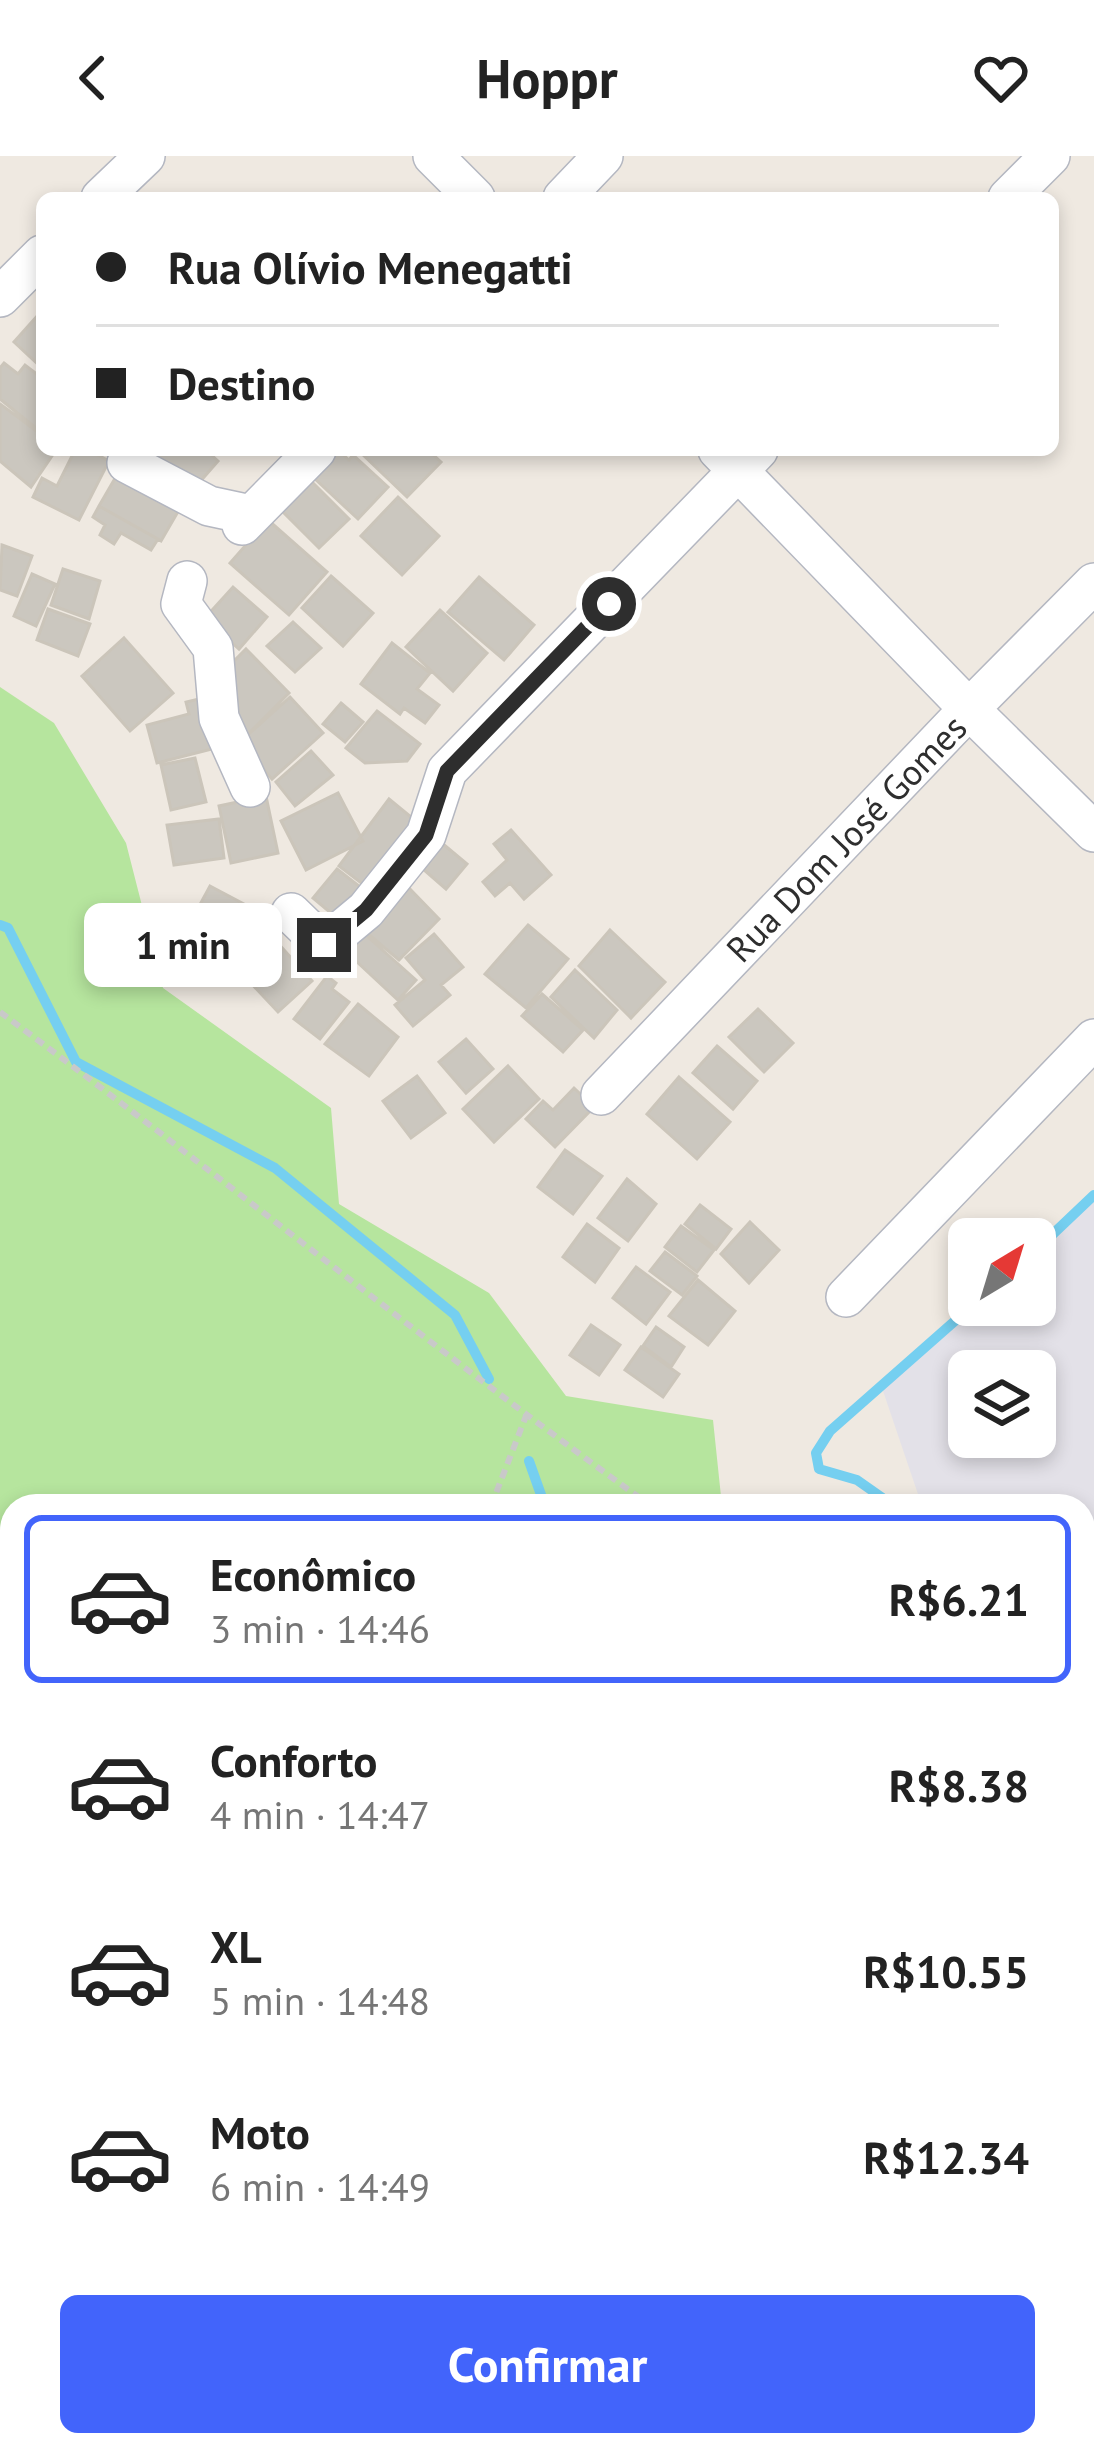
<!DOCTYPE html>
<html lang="pt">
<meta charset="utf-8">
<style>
:root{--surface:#fff;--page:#f2f2f2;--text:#222;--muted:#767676;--line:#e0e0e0;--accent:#4264fb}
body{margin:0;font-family:"PT Sans",sans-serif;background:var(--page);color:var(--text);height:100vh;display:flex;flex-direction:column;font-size:45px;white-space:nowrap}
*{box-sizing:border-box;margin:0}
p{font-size:39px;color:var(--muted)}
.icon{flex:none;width:66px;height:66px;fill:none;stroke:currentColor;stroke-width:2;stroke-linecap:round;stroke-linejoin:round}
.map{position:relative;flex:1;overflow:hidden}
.details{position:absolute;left:0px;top:1338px;width:1095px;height:963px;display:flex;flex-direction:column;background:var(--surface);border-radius:36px 36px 0 0;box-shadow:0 6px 18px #0003}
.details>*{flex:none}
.guide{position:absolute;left:36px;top:36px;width:1023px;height:264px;border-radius:18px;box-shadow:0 6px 18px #0003;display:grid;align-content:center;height:264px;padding:0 60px;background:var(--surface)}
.needle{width:78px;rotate:38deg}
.tools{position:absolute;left:948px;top:1062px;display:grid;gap:24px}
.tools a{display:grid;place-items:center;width:108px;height:108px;border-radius:18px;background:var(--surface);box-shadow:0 6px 18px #0003;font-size:60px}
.end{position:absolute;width:54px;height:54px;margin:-27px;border:15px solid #2e2e2e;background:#fff;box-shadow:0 0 0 6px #fff}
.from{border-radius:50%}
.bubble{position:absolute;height:84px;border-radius:18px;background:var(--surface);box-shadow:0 6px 18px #0003;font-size:39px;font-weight:800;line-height:84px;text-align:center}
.guide b{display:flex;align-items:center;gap:42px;height:114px;font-size:45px}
.guide b+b{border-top:3px solid var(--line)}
.guide i{width:30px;height:30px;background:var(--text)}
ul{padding:21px 0 0;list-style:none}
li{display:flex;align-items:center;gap:36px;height:168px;margin:0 24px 18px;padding:0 36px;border:6px solid transparent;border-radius:18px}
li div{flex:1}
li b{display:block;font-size:45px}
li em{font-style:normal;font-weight:800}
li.selected{border-color:var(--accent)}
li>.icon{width:108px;height:108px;stroke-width:1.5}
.cta{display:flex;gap:24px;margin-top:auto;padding:24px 60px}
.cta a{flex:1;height:138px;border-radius:18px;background:var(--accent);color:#fff;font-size:48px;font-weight:800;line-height:138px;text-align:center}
header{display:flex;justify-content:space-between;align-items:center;height:156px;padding:0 60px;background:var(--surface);font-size:54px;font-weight:800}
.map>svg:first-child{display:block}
.industrial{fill:#e3e1e8;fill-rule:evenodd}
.green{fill:#b6e59e}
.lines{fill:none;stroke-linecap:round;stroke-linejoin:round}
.stream{stroke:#75cff0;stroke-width:10}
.building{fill:#cbc7bf;stroke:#cbc5ba;stroke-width:3}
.minor-casing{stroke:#b4b7c1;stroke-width:42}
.path{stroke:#c9c9c9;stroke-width:6;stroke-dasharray:9 6;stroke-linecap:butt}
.minor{stroke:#fff;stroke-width:39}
.route{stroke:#2e2e2e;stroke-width:15}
.labels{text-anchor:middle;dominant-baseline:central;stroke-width:9;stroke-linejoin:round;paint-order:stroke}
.street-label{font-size:36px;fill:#2e2e2e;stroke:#fff}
</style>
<header><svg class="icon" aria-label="back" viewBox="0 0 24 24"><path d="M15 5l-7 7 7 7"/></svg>Hoppr<svg class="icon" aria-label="heart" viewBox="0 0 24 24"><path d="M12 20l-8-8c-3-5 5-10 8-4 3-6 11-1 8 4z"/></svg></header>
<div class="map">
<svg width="1094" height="2299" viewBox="0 0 1094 2299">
<rect width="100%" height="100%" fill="#efe9e1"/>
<path class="industrial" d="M1094,1039V1440L1083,1439V1350H922L881,1229L973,1149H1035V1095ZM969,1215H1035V1281H969Z"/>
<path class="green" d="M0,531L54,567L126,687L163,832L331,952L339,1048L489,1137L566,1240L713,1264L722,1350H12V2289H788L789,2299H0Z"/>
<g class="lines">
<path class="stream" d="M0,769L8,772L76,906L275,1012L455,1159L489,1223
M1035,1095L1094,1039
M529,1305L545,1350
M894,1350L857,1324L819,1313L816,1297L830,1275L973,1149
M171,2299L179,2289"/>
</g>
<path class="building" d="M39,158L42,161V212L14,186Z
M4,207L18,218L25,209L42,222V277L0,243V212Z
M0,248L42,279V294H56L31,331L0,305Z
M75,294H88L109,305L79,364L33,341L42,322L57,330Z
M206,294L218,305L192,335L145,295Z
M362,294H428L441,306L407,341L360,296Z
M339,295L349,304L353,299L388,331L358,363L314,322Z
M121,312L183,347L161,385L99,350Z
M307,321L349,363L319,392L277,350Z
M398,341L439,380L402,419L361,380Z
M99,350L158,383L151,394L121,377L114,388L100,379L105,369L93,361Z
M268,364L327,416L289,459L230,407Z
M2,389L32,400L17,440L0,434Z
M63,413L100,425L89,463L51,449Z
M32,418L55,428L36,470L14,460Z
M331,420L373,457L343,490L302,452Z
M479,421L534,469L504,504L448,456Z
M233,431L267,461L239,493L205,462Z
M48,453L90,468L78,500L37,484Z
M440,454L487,497L453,535L406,491Z
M293,466L321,492L295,516L267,490Z
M124,482L173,537L130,575L82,520Z
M392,487L430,517L417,533L439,549L425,567L404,552L400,558L361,528Z
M246,493L289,537L240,586L232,507Z
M207,541L220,591L157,607L147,569L189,558L186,546Z
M290,541L323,577L272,623L240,586Z
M341,547L363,566L345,586L323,568Z
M377,555L420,588L407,605L365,607L346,592Z
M311,595L333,619L295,650L276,626Z
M195,602L206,646L171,654L161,609Z
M338,637L363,685L306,714L281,665Z
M266,640L278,697L231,707L219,650Z
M389,643L422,670L373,736L339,710Z
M219,663L224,702L174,709L167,669Z
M511,674L551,719L524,743L510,727L495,740L483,726L507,704L494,688Z
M443,688L467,708L446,733L423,713Z
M337,713L364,734L338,763L313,742Z
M210,730L246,749L219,799L183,780Z
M409,732L439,763L399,804L367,777Z
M528,769L568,803L526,852L485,818Z
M359,773L416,824L398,844L342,792Z
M610,774L665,826L631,862L579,810Z
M434,778L463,811L441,829L450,839L413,870L395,849L425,824L406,802Z
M275,784L312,825L278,856L249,825L259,815L251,806Z
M575,814L617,854L594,882L551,841Z
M327,820L336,827L332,833L349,846L320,883L294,863Z
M542,838L583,874L563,896L522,860Z
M358,848L398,881L369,920L325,888Z
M758,853L793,887L764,916L729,881Z
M466,883L493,913L466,937L439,906Z
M717,890L757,925L733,953L693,917Z
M508,910L539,943L494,986L463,953Z
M417,920L445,957L411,982L383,945Z
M679,921L730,966L697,1003L647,958Z
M574,932L594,951L555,991L526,963L543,945L553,954Z
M565,994L602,1020L573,1058L538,1031Z
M627,1023L656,1048L628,1085L598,1062Z
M700,1049L731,1073L716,1093L685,1068Z
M750,1066L779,1094L749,1127L721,1098Z
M587,1068L619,1092L595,1126L563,1101Z
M681,1070L714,1094L697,1116L665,1091Z
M665,1096L697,1120L682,1139L650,1115Z
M636,1111L670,1136L646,1168L613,1142Z
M698,1124L735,1155L708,1189L669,1160Z
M591,1169L620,1189L599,1219L570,1199Z
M656,1171L684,1191L671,1211L643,1190Z
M641,1191L679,1218L663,1241L625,1214Z"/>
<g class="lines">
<defs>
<path id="minor" d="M433,0L475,42
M101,42L145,0
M563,42L603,0
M1008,42L1050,0
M0,141L42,99
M718,294L969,553L1094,676
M127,307L209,350L251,359
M242,369L316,294
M187,425L181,448L213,492L219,562L250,631
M291,757L324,789L366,754L426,679L447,615L758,294
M601,939L969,553L1094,427
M846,1141L1094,883
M1083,1679L1094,1689
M1083,1943L1094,1951"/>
</defs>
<use href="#minor" class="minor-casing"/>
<path class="path" d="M0,856C219,1018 430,1191 651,1350
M491,1350L526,1260
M0,2029L12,2015"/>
<use href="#minor" class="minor"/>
</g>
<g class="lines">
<path class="route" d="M324,789L366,754L426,679L447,615L609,448"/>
</g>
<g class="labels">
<g class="street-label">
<text transform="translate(846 682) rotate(-46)">Rua Dom José Gomes</text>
</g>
</g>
</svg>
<div class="tools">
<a><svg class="needle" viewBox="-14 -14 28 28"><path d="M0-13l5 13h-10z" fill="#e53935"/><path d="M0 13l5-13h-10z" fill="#767676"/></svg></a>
<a><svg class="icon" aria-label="layers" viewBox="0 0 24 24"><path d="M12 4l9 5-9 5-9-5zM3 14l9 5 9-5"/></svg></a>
</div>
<i class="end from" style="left:609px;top:448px"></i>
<i class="end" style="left:324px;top:789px"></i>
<div class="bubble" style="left:84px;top:747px;width:198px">1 min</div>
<div class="guide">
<b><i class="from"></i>Rua Olívio Menegatti</b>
<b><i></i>Destino</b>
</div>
<section class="details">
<ul>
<li class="selected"><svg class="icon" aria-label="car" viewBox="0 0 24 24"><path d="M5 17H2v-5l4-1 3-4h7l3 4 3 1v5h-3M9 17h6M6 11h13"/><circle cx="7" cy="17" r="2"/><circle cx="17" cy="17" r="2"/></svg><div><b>Econômico</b><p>3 min · 14:46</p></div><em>R$6.21</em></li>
<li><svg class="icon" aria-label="car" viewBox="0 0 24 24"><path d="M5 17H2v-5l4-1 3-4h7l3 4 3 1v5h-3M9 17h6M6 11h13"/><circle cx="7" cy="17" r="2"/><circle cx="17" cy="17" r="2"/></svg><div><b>Conforto</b><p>4 min · 14:47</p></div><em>R$8.38</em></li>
<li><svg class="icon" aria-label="car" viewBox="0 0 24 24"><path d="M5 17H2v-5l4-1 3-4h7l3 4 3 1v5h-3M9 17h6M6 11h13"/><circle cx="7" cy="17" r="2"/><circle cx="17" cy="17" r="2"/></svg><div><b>XL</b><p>5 min · 14:48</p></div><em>R$10.55</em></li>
<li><svg class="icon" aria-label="car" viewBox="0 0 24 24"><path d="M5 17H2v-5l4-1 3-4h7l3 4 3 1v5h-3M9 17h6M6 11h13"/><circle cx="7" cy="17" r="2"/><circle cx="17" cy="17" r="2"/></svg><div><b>Moto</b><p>6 min · 14:49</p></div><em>R$12.34</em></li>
</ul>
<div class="cta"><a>Confirmar</a></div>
</section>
</div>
